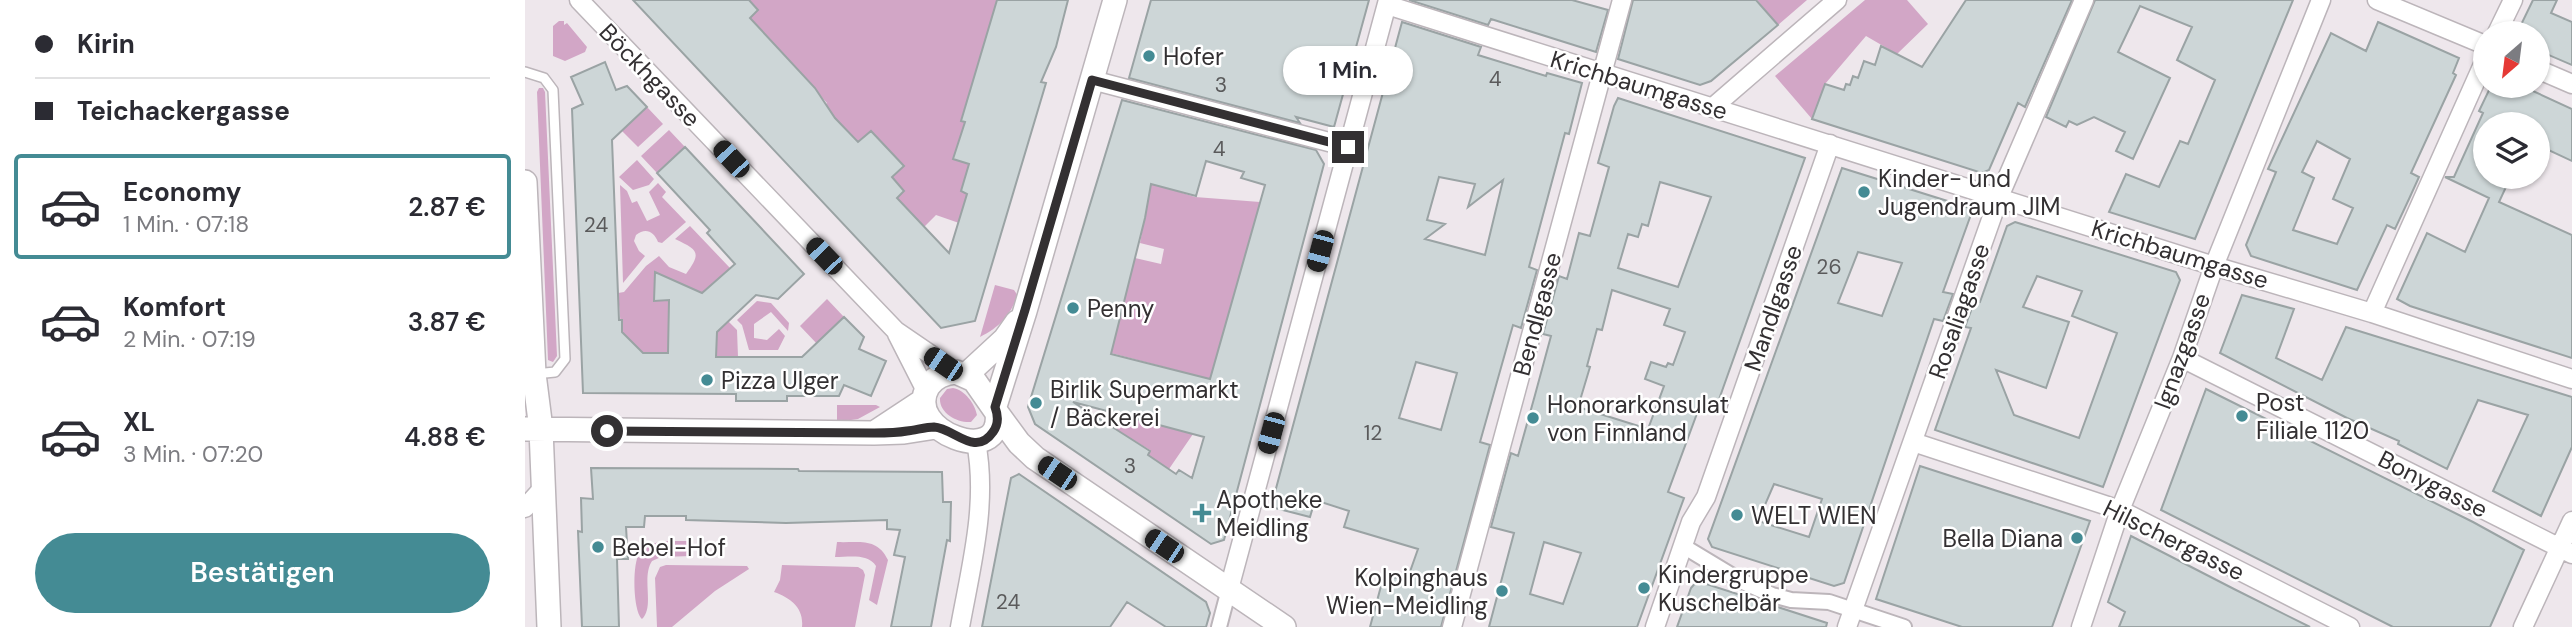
<!DOCTYPE html>
<html lang="de">
<meta charset="utf-8">
<style>
:root{--surface:#fff;--page:#f7f7f7;--text:#2b2b33;--muted:#7c7c81;--line:#e1e1e2;--accent:#448b94}
body{margin:0;font-family:"DM Sans",sans-serif;background:var(--page);color:var(--text);height:100vh;display:flex;flex-direction:column;font-size:26px;white-space:nowrap}
*{box-sizing:border-box;margin:0}
p{font-size:23px;color:var(--muted)}
.icon{flex:none;width:38px;height:38px;fill:none;stroke:currentColor;stroke-width:2;stroke-linecap:round;stroke-linejoin:round}
.map{position:relative;flex:1;overflow:hidden}
.side{display:flex;flex-direction:column;background:var(--surface);width:525px}
.side>*{flex:none}
.hud{display:grid;align-content:center;height:154px;padding:0 35px;background:var(--surface)}
.needle{width:46px;rotate:208deg}
.controls{position:absolute;left:1948px;top:21px;display:grid;gap:14px}
.controls a{display:grid;place-items:center;width:77px;height:77px;border-radius:50%;background:var(--surface);box-shadow:0 2px 5px #0004;font-size:35px}
.end{position:absolute;width:32px;height:32px;margin:-16px;border:9px solid #333032;background:#fff;box-shadow:0 0 0 4px #fff}
.from{border-radius:50%}
.bubble{position:absolute;height:49px;border-radius:24px;background:var(--surface);box-shadow:0 2px 5px #0004;font-size:23px;font-weight:600;line-height:49px;text-align:center}
.car{position:absolute;width:21px;height:42px;margin:-21px -10px;border-radius:9px;box-shadow:0 0 5px 2px #0007;background:linear-gradient(#222 24%,#8ab4d8 0 40%,#222 0 76%,#8ab4d8 0 86%,#222 0)}
.hud b{display:flex;align-items:center;gap:24px;height:66px;font-size:26px}
.hud b+b{border-top:2px solid var(--line)}
.hud i{width:18px;height:18px;background:var(--text)}
ul{padding:0;list-style:none}
li{display:flex;align-items:center;gap:21px;height:105px;margin:0 14px 10px;padding:0 21px;border:4px solid transparent;border-radius:7px}
li div{flex:1}
li b{display:block;font-size:26px}
li em{font-style:normal;font-weight:600}
li.active{border-color:var(--accent)}
li>.icon{width:63px;height:63px;stroke-width:1.5}
.button{display:flex;gap:14px;margin-top:auto;padding:14px 35px}
.button a{flex:1;height:80px;border-radius:42px;background:var(--accent);color:#fff;font-size:28px;font-weight:600;line-height:80px;text-align:center}
main{display:flex;flex:1;min-height:0}
.map>svg:first-child{display:block}
.green{fill:#d2a6c6}
.building{fill:#cdd6d7;stroke:#9aa3a4;stroke-width:2;fill-rule:evenodd}
.lines{fill:none;stroke-linecap:round;stroke-linejoin:round}
.service-casing{stroke:#bcb5ba;stroke-width:12}
.pedestrian-casing{stroke:#bcb5ba;stroke-width:18}
.minor-casing{stroke:#bcb5ba;stroke-width:21}
.tertiary-casing{stroke:#bcb5ba;stroke-width:26}
.service{stroke:#fff;stroke-width:9}
.pedestrian{stroke:#fff;stroke-width:14}
.minor{stroke:#fff;stroke-width:18}
.tertiary{stroke:#fff;stroke-width:23}
.route{stroke:#333032;stroke-width:9}
.poi-dot{fill:#448b94;stroke:#fff;stroke-width:2.5}
.labels{text-anchor:middle;dominant-baseline:central;stroke-width:5;stroke-linejoin:round;paint-order:stroke}
.number-label{font-size:21px;fill:#5a5a5b}
.poi-label{font-size:24px;fill:#333032;stroke:#fff;text-anchor:start}
.street-label{font-size:24px;fill:#333032;stroke:#fff}
</style>
<main>
<section class="side">
<div class="hud">
<b><i class="from"></i>Kirin</b>
<b><i></i>Teichackergasse</b>
</div>
<ul>
<li class="active"><svg class="icon" aria-label="car" viewBox="0 0 24 24"><path d="M5 17H2v-5l4-1 3-4h7l3 4 3 1v5h-3M9 17h6M6 11h13"/><circle cx="7" cy="17" r="2"/><circle cx="17" cy="17" r="2"/></svg><div><b>Economy</b><p>1 Min. · 07:18</p></div><em>2.87 €</em></li>
<li><svg class="icon" aria-label="car" viewBox="0 0 24 24"><path d="M5 17H2v-5l4-1 3-4h7l3 4 3 1v5h-3M9 17h6M6 11h13"/><circle cx="7" cy="17" r="2"/><circle cx="17" cy="17" r="2"/></svg><div><b>Komfort</b><p>2 Min. · 07:19</p></div><em>3.87 €</em></li>
<li><svg class="icon" aria-label="car" viewBox="0 0 24 24"><path d="M5 17H2v-5l4-1 3-4h7l3 4 3 1v5h-3M9 17h6M6 11h13"/><circle cx="7" cy="17" r="2"/><circle cx="17" cy="17" r="2"/></svg><div><b>XL</b><p>3 Min. · 07:20</p></div><em>4.88 €</em></li>
</ul>
<div class="button"><a>Bestätigen</a></div>
</section>
<div class="map">
<svg width="2047" height="627" viewBox="0 0 2047 627">
<rect width="100%" height="100%" fill="#eee7ec"/>
<path class="green" d="M214,0H472L436,120L440,122L429,159L444,164L436,191L442,194L434,223L411,215L399,227L372,198L379,191L367,178L378,166L346,131L333,142L325,134L323,136L306,122L310,117L300,105L302,103L225,18L233,10Z
M1232,0H1282L1253,25Z
M1340,0H1382L1403,24L1372,54L1341,36L1300,84L1287,119L1250,76Z
M34,21H39V25L42,23L62,47L60,52L40,61L28,56V26Z
M14,88H18L20,92L32,356L28,362L23,360L12,92Z
M122,107L138,124L113,147L97,131Z
M144,130L160,147L132,173L116,156Z
M112,160L129,179L124,185L108,190L94,177Z
M133,183L141,192L137,197L161,222L137,243L133,242C129,232 121,227 111,235L109,241L114,251L120,256L98,283L95,185L102,191L107,203L112,201L122,221L135,215L124,192Z
M626,183L670,197L735,202L685,379L586,353L610,258L636,264L639,249L615,243Z
M165,226L205,268L177,293L171,313H143V340L158,353H105L97,339L93,293L99,292L121,266L134,256L144,267L161,274C177,252 173,250 150,239Z
M470,285L489,290L493,296C484,316 475,327 455,337Z
M302,299L319,317L293,342L294,346L275,326Z
M232,301L246,303L264,323L263,331L246,312L229,324V338L242,340L254,329L260,336L253,350H224L217,325L212,320Z
M203,321L212,330L213,357H191L192,332Z
M428,388C440,390 450,404 452,415L446,422C432,423 414,413 415,398L422,389Z
M312,405H351L355,407L333,419L312,422Z
M598,415L668,434L644,469L623,455L625,450L610,441L608,444L588,431Z
M138,541H166V556L136,557L127,561C116,578 130,606 117,619C108,611 107,565 114,554C119,546 129,543 138,541Z
M312,542C334,543 352,537 363,560L352,605L344,600L351,566C343,553 324,557 310,557Z
M141,565L222,566L224,569L190,591L147,627H132L130,578L135,567Z
M257,565L333,567L338,570L340,575L330,627H277C279,608 266,598 249,592L255,580Z"/>
<path class="building" d="M108,0H224L233,10L225,18L290,88L310,118L333,142L346,131L379,166L367,177L379,191L372,198L424,253L442,194L436,191L444,164L428,159L440,122L436,121L472,0H543L531,47L516,82L521,83L450,321L416,328Z
M626,0H844L809,127L771,117L775,123L604,78Z
M884,0H1047L1083,10L1071,52L966,19L963,25Z
M1108,0H1231L1253,25L1186,81L1175,85L1093,59Z
M1441,0H1547L1500,107L1493,103L1464,170L1457,173L1287,119L1300,84L1319,90L1321,84L1325,85L1328,76L1333,78L1339,61L1350,65L1356,46L1397,67Z
M1570,0H1768L1670,239L1584,212L1601,174L1634,187L1655,141L1663,144L1690,80L1652,60L1667,27L1615,6L1593,52L1645,78L1608,159L1591,151L1600,132L1569,117L1552,125L1544,121L1541,127L1521,117Z
M2008,0H2032L2026,13L2047,22V65L2012,50V33H1992Z
M877,22L956,47L953,55L1021,76L1022,73L1057,83L1044,134L1040,133L1004,267L1012,270L996,328L988,325L955,442L965,445L916,627H845L859,575L882,580L893,549L819,527L824,511L790,500L785,517L746,507ZM914,177L950,184L943,207L978,180L960,255L900,239L920,224L902,220ZM891,362L932,373L916,430L874,418Z
M1853,22L1934,58L1928,73L1931,75L1886,173L1894,177L1884,199L1870,229L1862,225L1832,290L1726,256L1721,245L1751,172L1743,169L1806,33L1841,51ZM1792,141L1825,159L1808,199L1828,208L1812,244L1768,230L1789,178L1777,172Z
M80,62L91,90L102,86L122,107L87,140L94,320H97V332L118,353H143L144,300L129,301L130,272L177,293L210,264L182,233L185,230L132,173L160,147L279,274L253,299L231,295L192,332L191,357H277L319,317L339,337L334,349L361,361L346,396L319,385L314,396H262V401H211V394L58,393L47,109L58,104L46,77Z
M1966,86H1997L2047,109V161L2017,147L2020,141L2012,138V124H1960V177H1978L1975,184L1981,187L1974,202L2047,235V358L1885,306L1872,299L1902,233L1940,252L1964,198L1920,177H1929L1958,113L1954,111Z
M1093,98L1280,158L1192,405L1177,400L1143,492L1159,498L1112,627H964L989,533L966,527L986,453L993,456L1010,395L1026,336L1018,334L1034,276L1042,279L1054,233L1065,236L1084,167L1073,163L1089,106ZM1135,182L1186,197L1153,287L1093,268L1103,234L1113,237L1117,224L1123,226ZM1087,290L1145,309L1139,325L1160,332L1148,365L1143,363L1141,367L1126,362L1120,379L1139,386L1123,429L1053,407L1065,367L1062,366L1072,329L1077,330ZM1019,542L1056,553L1038,604L1005,594Z
M597,100L791,150L799,164L699,540L686,544L510,424L503,407ZM681,161L719,172L716,178L740,185L685,379L586,354L620,218L626,184L671,196ZM548,402L679,437L667,478L654,470L651,474L623,455L625,451Z
M1317,168L1448,209L1418,292L1428,294L1418,321L1409,319L1319,583L1309,586L1187,547L1183,539ZM1333,252L1377,263L1357,316L1313,303ZM1249,484L1297,499L1284,537L1233,521Z
M1490,222L1651,272L1655,280L1578,487L1410,430L1446,328L1440,327L1450,300L1455,302L1482,226ZM1512,276L1557,291L1547,316L1592,333L1554,438L1489,415L1471,370L1521,388L1544,322L1498,307Z
M1717,295L1769,309L1751,358L1797,380L1821,327L2047,397V447L2016,516L1968,491L2003,415L1953,400L1922,469L1873,444L1874,441L1822,418L1695,353Z
M1681,389L1948,522L1999,550L1965,627H1868L1636,510Z
M1395,466L1565,521L1527,627H1437L1351,599Z
M66,468L273,469L274,471L417,472L418,502H426L425,541L422,540L406,627H366L380,557L369,555L375,530L362,529V520L261,523L161,520V516H120L119,527H101L103,559H92L94,627H57L53,531L57,532L56,498L68,499Z
M494,474L681,602L685,613L681,627H641L602,602L585,627H457L486,478Z
M1606,536L1709,589L1785,627H1594L1600,612L1583,602Z
M1172,581L1302,623L1301,627H1152L1166,588Z"/>
<g class="lines">
<defs>
<path id="service" d="M0,72L19,78L28,90L40,359L30,372L10,374"/>
<path id="pedestrian" d="M1158,546L1216,581L1247,595L1266,600L1304,602L1379,627
M694,627L704,589"/>
<path id="minor" d="M54,0L371,331L431,372
M1852,0L1960,45
M862,5L1689,266L1847,313L2047,379
M1972,33L1988,0
M2012,69L2047,84
M567,80L823,147
M1187,108L1312,0
M1847,313L1960,60
M372,334L401,391
M1657,358L2047,554
M1388,442L1595,510L1825,627
M0,508L18,488
M704,589L863,0
M435,627C446,566 463,504 451,442
M927,627L1097,0
M1130,627L1166,522L1181,497L1305,144
M1322,627L1474,197L1559,0
M1556,627L1595,510L1657,358L1689,266L1796,0
M1998,627L2047,521"/>
<path id="tertiary" d="M0,182L9,374L16,429L24,627
M431,372L449,380L472,413C479,469 377,431 403,387C409,377 420,373 431,372Z
M441,375L480,339L492,322
M470,406L500,311L590,0
M472,413L494,443L510,458L759,627
M0,429L349,433L379,432L411,427
M349,433L399,400"/>
</defs>
<use href="#service" class="service-casing"/>
<use href="#pedestrian" class="pedestrian-casing"/>
<use href="#minor" class="minor-casing"/>
<use href="#tertiary" class="tertiary-casing"/>
<use href="#service" class="service"/>
<use href="#pedestrian" class="pedestrian"/>
<use href="#minor" class="minor"/>
<use href="#tertiary" class="tertiary"/>
</g>
<g class="lines">
<path class="route" d="M82,431L349,433C360,433 371,433 382,431C391,430 401,427 409,427C429,428 450,458 468,432C474,424 473,415 470,407L500,310L567,80L823,147"/>
</g>
<g class="poi-dot">
<circle cx="624" cy="56" r="7"/>
<circle cx="1339" cy="192" r="7"/>
<circle cx="548" cy="308" r="7"/>
<circle cx="182" cy="380" r="7"/>
<circle cx="511" cy="403" r="7"/>
<circle cx="1717" cy="416" r="7"/>
<circle cx="1008" cy="418" r="7"/>
<path d="M673.5 502.5h7v7h7v7h-7v7h-7v-7h-7v-7h7z"/>
<circle cx="1212" cy="515" r="7"/>
<circle cx="1552" cy="538" r="7"/>
<circle cx="73" cy="547" r="7"/>
<circle cx="1119" cy="588" r="7"/>
<circle cx="977" cy="591" r="7"/>
</g>
<g class="labels">
<g class="number-label">
<text x="970" y="79">4</text>
<text x="696" y="85">3</text>
<text x="694" y="149">4</text>
<text x="71" y="225">24</text>
<text x="1304" y="267">26</text>
<text x="848" y="433">12</text>
<text x="605" y="466">3</text>
<text x="483" y="602">24</text>
</g>
<g class="poi-label">
<text x="638" y="56">Hofer</text>
<text x="1353" y="178">Kinder- und<tspan x="1353" dy="28">Jugendraum JIM</tspan></text>
<text x="562" y="308">Penny</text>
<text x="196" y="380">Pizza Ulger</text>
<text x="525" y="389">Birlik Supermarkt<tspan x="525" dy="28">/ Bäckerei</tspan></text>
<text x="1731" y="402">Post<tspan x="1731" dy="28">Filiale 1120</tspan></text>
<text x="1022" y="404">Honorarkonsulat<tspan x="1022" dy="28">von Finnland</tspan></text>
<text x="691" y="499">Apotheke<tspan x="691" dy="28">Meidling</tspan></text>
<text x="1226" y="515">WELT WIEN</text>
<text x="1538" y="538" text-anchor="end">Bella Diana</text>
<text x="87" y="547">Bebel-Hof</text>
<text x="1133" y="574">Kindergruppe<tspan x="1133" dy="28">Kuschelbär</tspan></text>
<text x="963" y="577" text-anchor="end">Kolpinghaus<tspan x="963" dy="28">Wien-Meidling</tspan></text>
</g>
<g class="street-label">
<text transform="translate(125 75) rotate(46)">Böckhgasse</text>
<text transform="translate(1114 85) rotate(17)">Krichbaumgasse</text>
<text transform="translate(1655 254) rotate(17)">Krichbaumgasse</text>
<text transform="translate(1248 308) rotate(-71)">Mandlgasse</text>
<text transform="translate(1434 311) rotate(-71)">Rosaliagasse</text>
<text transform="translate(1012 314) rotate(-75)">Bendlgasse</text>
<text transform="translate(1657 351) rotate(-70)">Ignazgasse</text>
<text transform="translate(1908 484) rotate(27)">Bonygasse</text>
<text transform="translate(1649 540) rotate(26)">Hilschergasse</text>
</g>
</g>
</svg>
<div class="controls">
<a><svg class="needle" viewBox="-14 -14 28 28"><path d="M0-13l5 13h-10z" fill="#e53935"/><path d="M0 13l5-13h-10z" fill="#7c7c81"/></svg></a>
<a><svg class="icon" aria-label="layers" viewBox="0 0 24 24"><path d="M12 4l9 5-9 5-9-5zM3 14l9 5 9-5"/></svg></a>
</div>
<i class="end from" style="left:82px;top:431px"></i>
<i class="end" style="left:823px;top:147px"></i>
<div class="bubble" style="left:758px;top:46px;width:130px">1 Min.</div>
<i class="car" style="left:206px;top:159px;rotate:317deg"></i>
<i class="car" style="left:795px;top:251px;rotate:195deg"></i>
<i class="car" style="left:299px;top:256px;rotate:316deg"></i>
<i class="car" style="left:418px;top:364px;rotate:304deg"></i>
<i class="car" style="left:746px;top:433px;rotate:195deg"></i>
<i class="car" style="left:532px;top:473px;rotate:304deg"></i>
<i class="car" style="left:639px;top:546px;rotate:304deg"></i>
</div>
</main>
